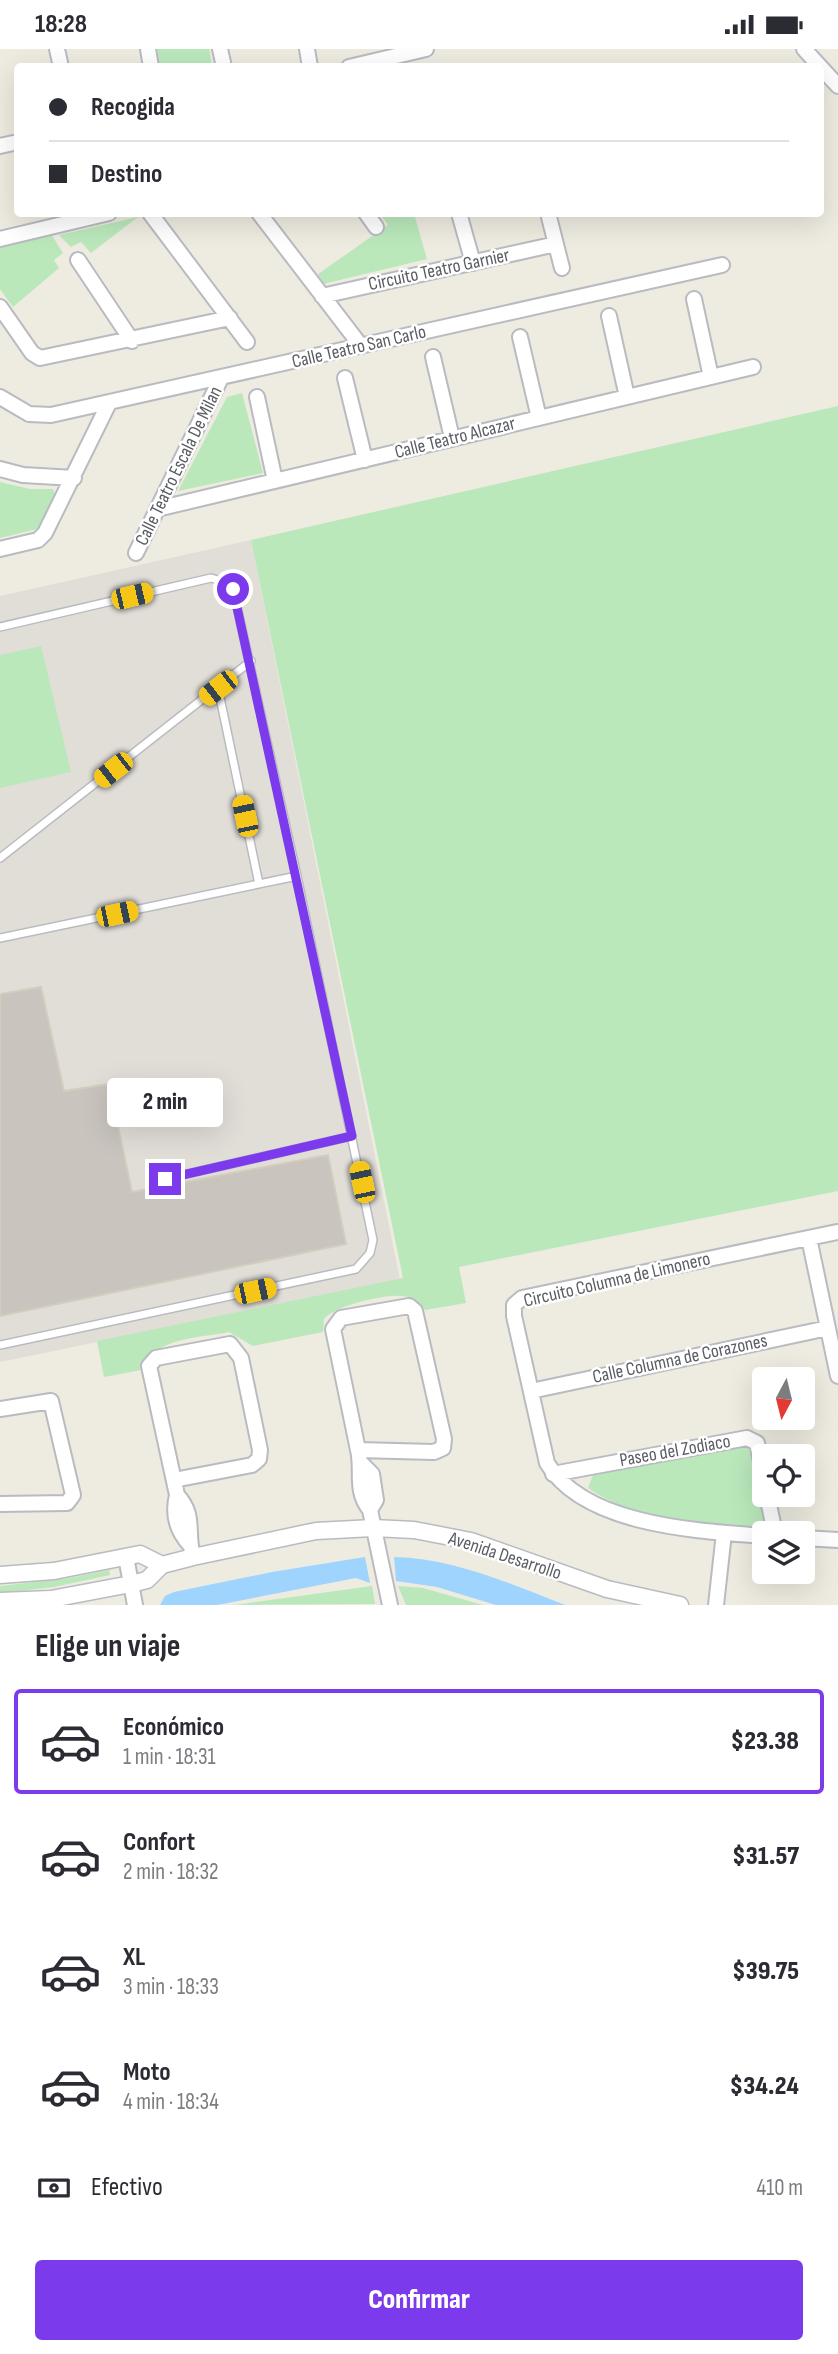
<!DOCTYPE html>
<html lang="es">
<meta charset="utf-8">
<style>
:root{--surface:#fff;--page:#f2f2f3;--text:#2b2b33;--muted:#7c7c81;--line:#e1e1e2;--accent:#7c3aed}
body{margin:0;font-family:"Sofia Sans Condensed",sans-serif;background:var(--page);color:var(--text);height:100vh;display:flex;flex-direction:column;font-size:26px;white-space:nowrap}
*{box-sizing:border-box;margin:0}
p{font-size:23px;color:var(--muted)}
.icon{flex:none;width:38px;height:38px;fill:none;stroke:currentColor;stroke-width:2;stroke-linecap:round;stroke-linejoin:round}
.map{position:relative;height:1556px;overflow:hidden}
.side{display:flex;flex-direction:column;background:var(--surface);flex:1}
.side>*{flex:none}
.banner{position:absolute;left:14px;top:14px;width:810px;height:154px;border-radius:7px;box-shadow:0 7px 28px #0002;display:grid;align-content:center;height:154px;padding:0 35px;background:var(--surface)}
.needle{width:46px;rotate:187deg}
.tools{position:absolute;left:752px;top:1318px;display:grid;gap:14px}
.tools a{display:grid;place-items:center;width:63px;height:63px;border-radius:7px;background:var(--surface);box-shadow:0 7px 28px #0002;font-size:35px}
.end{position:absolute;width:32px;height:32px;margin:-16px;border:9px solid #7c3aed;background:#fff;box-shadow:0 0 0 4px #fff}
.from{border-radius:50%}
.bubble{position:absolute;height:49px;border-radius:7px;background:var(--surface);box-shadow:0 7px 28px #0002;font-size:23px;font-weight:800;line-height:49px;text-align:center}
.car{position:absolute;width:21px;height:42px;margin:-21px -10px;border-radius:9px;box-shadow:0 0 5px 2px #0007;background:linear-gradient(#f5c518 24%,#345 0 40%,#f5c518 0 76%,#345 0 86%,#f5c518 0)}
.banner b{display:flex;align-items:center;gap:24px;height:66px;font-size:26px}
.banner b+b{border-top:2px solid var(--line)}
.banner i{width:18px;height:18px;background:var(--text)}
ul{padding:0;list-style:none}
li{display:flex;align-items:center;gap:21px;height:105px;margin:0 14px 10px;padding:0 21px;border:4px solid transparent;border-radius:7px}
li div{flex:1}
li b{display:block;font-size:26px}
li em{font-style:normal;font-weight:800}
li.on{border-color:var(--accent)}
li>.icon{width:63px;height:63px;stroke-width:1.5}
h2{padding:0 35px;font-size:32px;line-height:84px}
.pay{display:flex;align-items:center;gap:18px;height:77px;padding:0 35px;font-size:26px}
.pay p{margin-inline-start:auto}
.cta{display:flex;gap:14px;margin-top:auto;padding:14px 35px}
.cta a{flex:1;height:80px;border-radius:7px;background:var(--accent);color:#fff;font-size:28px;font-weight:800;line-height:80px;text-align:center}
.status{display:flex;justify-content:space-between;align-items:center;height:49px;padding:0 35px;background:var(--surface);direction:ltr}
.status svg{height:19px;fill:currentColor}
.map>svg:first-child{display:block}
.industrial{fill:#e1ded8}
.green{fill:#bae8bb}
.water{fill:#9fd4ff}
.building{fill:#c9c4be;stroke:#d3cdbe;stroke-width:2}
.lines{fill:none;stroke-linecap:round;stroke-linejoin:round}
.service-casing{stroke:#b9bbc1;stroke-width:10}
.minor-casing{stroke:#b9bbc1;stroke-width:18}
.tertiary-casing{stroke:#b9bbc1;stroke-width:19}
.service{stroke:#fff;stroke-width:7}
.minor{stroke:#fff;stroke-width:14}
.tertiary{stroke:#fff;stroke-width:16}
.route{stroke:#7c3aed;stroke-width:9}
.labels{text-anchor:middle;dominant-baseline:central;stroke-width:5;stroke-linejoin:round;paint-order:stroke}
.street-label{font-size:19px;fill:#595d63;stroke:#fff}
</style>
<div class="status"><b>18:28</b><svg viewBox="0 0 49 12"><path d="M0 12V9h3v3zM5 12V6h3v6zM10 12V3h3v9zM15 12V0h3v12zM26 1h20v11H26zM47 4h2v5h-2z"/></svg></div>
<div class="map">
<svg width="838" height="1556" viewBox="0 0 838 1556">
<rect width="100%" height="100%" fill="#eeebe0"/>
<path class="industrial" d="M251,491L400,1231L0,1313V547Z"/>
<path class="green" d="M157,0H209L212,17H160Z
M380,165H414L427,210L323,235L318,225L388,176Z
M138,168L91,204L81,193L71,198L59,186Z
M51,185L63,204L54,211L59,219L13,258L0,240V196Z
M242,344L263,424L178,442L227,348Z
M838,357V1142L459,1218L466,1254L425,1261C419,1253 412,1248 402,1247C384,1245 335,1257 324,1270L323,1283L253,1297L229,1283C195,1290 157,1287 141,1321L104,1328L97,1292L403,1229L251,491Z
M0,433L30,440H53L56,447L37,480L0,489Z
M41,597L71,723L0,739V606Z
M748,1396L768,1479C709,1475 639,1474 588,1439L593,1426Z
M109,1521L110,1526L54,1538L0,1544V1537L70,1529Z
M372,1537L375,1555L235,1556Z
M398,1537L423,1539L483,1556H406Z"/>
<path class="water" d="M365,1508L370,1534L356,1529L217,1556H160L165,1547L174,1543L272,1523Z
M394,1508C453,1509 511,1535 565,1556H496L437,1538L396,1532Z"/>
<path class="building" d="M41,938L64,1042L109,1035L132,1143L328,1106L346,1195L0,1267V945Z"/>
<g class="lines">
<defs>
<path id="service" d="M0,578L211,529L228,534L233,540L297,827L373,1191L370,1204L356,1220L0,1296
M218,639L259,835
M0,809L251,612
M0,889L297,827
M165,1130L352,1087"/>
<path id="minor" d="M57,0L61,18
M148,0L151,18
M220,0L224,18
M307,0L310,18
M804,0L838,37
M349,18L426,0
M0,97L18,93
M150,164L247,293
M259,164L361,297
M366,164L376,178
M459,164L473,214
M548,164L562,219
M0,190L109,164
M78,211L132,292
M322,247L556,195
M694,250L711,328
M0,258L32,304L40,309L230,269
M609,267L627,348
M520,288L539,369
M433,308L452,389
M345,329L365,411
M0,348L29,365L51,366L722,216
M257,348L275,432
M0,420L23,426L74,429
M157,460L753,318
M0,500L38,491L45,484L109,354
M136,504L221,329
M809,1189L838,1327
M531,1342L828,1279
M0,1360L51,1352L73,1446L67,1454L0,1455
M358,1401L434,1403L443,1399L444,1390L415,1262L409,1257L341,1269L333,1280L358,1401C363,1422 354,1442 370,1461L390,1556
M361,1414L372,1425L376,1451L370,1461
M553,1425L747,1389L757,1394L765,1433
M174,1431L252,1416L259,1410L260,1401L241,1309L230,1295L156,1309L149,1317L177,1446C172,1466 177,1482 190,1496
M177,1446C195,1465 187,1481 192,1503
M767,1446L775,1484
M765,1487C699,1482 584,1477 547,1414L514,1267V1256L522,1249L837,1183
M803,1489L838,1491
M126,1508L135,1556
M716,1556L724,1484"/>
<path id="tertiary" d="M0,1526L54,1522L140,1505L162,1516
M0,1552L51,1550L131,1535L147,1531L162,1516L193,1508L316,1482L373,1479L414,1481L471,1492L607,1540L680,1556"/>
</defs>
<use href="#service" class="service-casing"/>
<use href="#minor" class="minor-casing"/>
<use href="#tertiary" class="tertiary-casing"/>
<use href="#service" class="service"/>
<use href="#minor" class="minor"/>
<use href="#tertiary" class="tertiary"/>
</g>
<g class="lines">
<path class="route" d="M165,1130L352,1087L233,540"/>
</g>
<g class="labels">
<g class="street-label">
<text transform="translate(439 221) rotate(-12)">Circuito Teatro Garnier</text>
<text transform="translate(359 298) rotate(-13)">Calle Teatro San Carlo</text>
<text transform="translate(455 389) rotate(-14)">Calle Teatro Alcazar</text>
<text transform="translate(179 417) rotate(-64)">Calle Teatro Escala De Milan</text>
<text transform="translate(617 1231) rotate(-13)">Circuito Columna de Limonero</text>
<text transform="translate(680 1310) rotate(-12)">Calle Columna de Corazones</text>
<text transform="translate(675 1402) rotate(-10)">Paseo del Zodiaco</text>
<text transform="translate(505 1507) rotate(18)">Avenida Desarrollo</text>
</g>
</g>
</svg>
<div class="tools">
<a><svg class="needle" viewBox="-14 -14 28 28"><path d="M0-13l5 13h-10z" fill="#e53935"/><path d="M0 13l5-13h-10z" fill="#7c7c81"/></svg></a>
<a><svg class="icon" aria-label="locate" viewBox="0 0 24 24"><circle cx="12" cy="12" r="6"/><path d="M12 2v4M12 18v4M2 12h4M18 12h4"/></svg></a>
<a><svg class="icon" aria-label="layers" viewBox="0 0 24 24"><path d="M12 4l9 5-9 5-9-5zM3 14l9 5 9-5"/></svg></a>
</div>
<i class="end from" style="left:233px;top:540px"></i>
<i class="end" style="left:165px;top:1130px"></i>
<div class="bubble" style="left:107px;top:1029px;width:116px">2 min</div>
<i class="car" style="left:132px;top:547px;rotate:77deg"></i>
<i class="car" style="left:218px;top:639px;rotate:232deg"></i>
<i class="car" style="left:113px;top:721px;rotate:232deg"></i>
<i class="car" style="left:245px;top:767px;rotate:348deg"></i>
<i class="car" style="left:117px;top:865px;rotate:78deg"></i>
<i class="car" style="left:362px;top:1133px;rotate:348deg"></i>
<i class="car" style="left:255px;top:1242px;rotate:78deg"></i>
<div class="banner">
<b><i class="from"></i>Recogida</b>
<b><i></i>Destino</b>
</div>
</div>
<section class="side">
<h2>Elige un viaje</h2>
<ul>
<li class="on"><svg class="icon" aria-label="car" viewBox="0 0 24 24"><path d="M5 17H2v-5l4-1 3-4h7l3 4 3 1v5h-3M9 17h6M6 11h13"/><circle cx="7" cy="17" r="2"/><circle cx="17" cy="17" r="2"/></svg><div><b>Económico</b><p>1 min · 18:31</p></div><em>$23.38</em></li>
<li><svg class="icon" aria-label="car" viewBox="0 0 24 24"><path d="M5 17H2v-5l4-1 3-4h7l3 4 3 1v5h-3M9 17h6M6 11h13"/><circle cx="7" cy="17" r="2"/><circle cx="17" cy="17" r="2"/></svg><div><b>Confort</b><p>2 min · 18:32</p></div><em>$31.57</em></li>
<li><svg class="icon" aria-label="car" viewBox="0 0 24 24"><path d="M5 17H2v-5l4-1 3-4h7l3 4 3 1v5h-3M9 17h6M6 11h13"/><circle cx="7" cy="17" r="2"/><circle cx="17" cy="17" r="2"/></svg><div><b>XL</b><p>3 min · 18:33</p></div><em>$39.75</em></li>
<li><svg class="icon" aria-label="car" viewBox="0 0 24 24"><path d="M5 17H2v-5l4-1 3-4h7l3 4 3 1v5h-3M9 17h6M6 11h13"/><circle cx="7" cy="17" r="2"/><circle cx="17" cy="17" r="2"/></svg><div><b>Moto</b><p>4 min · 18:34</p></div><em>$34.24</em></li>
</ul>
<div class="pay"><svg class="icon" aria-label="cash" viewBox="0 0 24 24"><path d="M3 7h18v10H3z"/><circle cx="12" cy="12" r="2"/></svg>Efectivo<p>410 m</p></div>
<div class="cta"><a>Confirmar</a></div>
</section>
